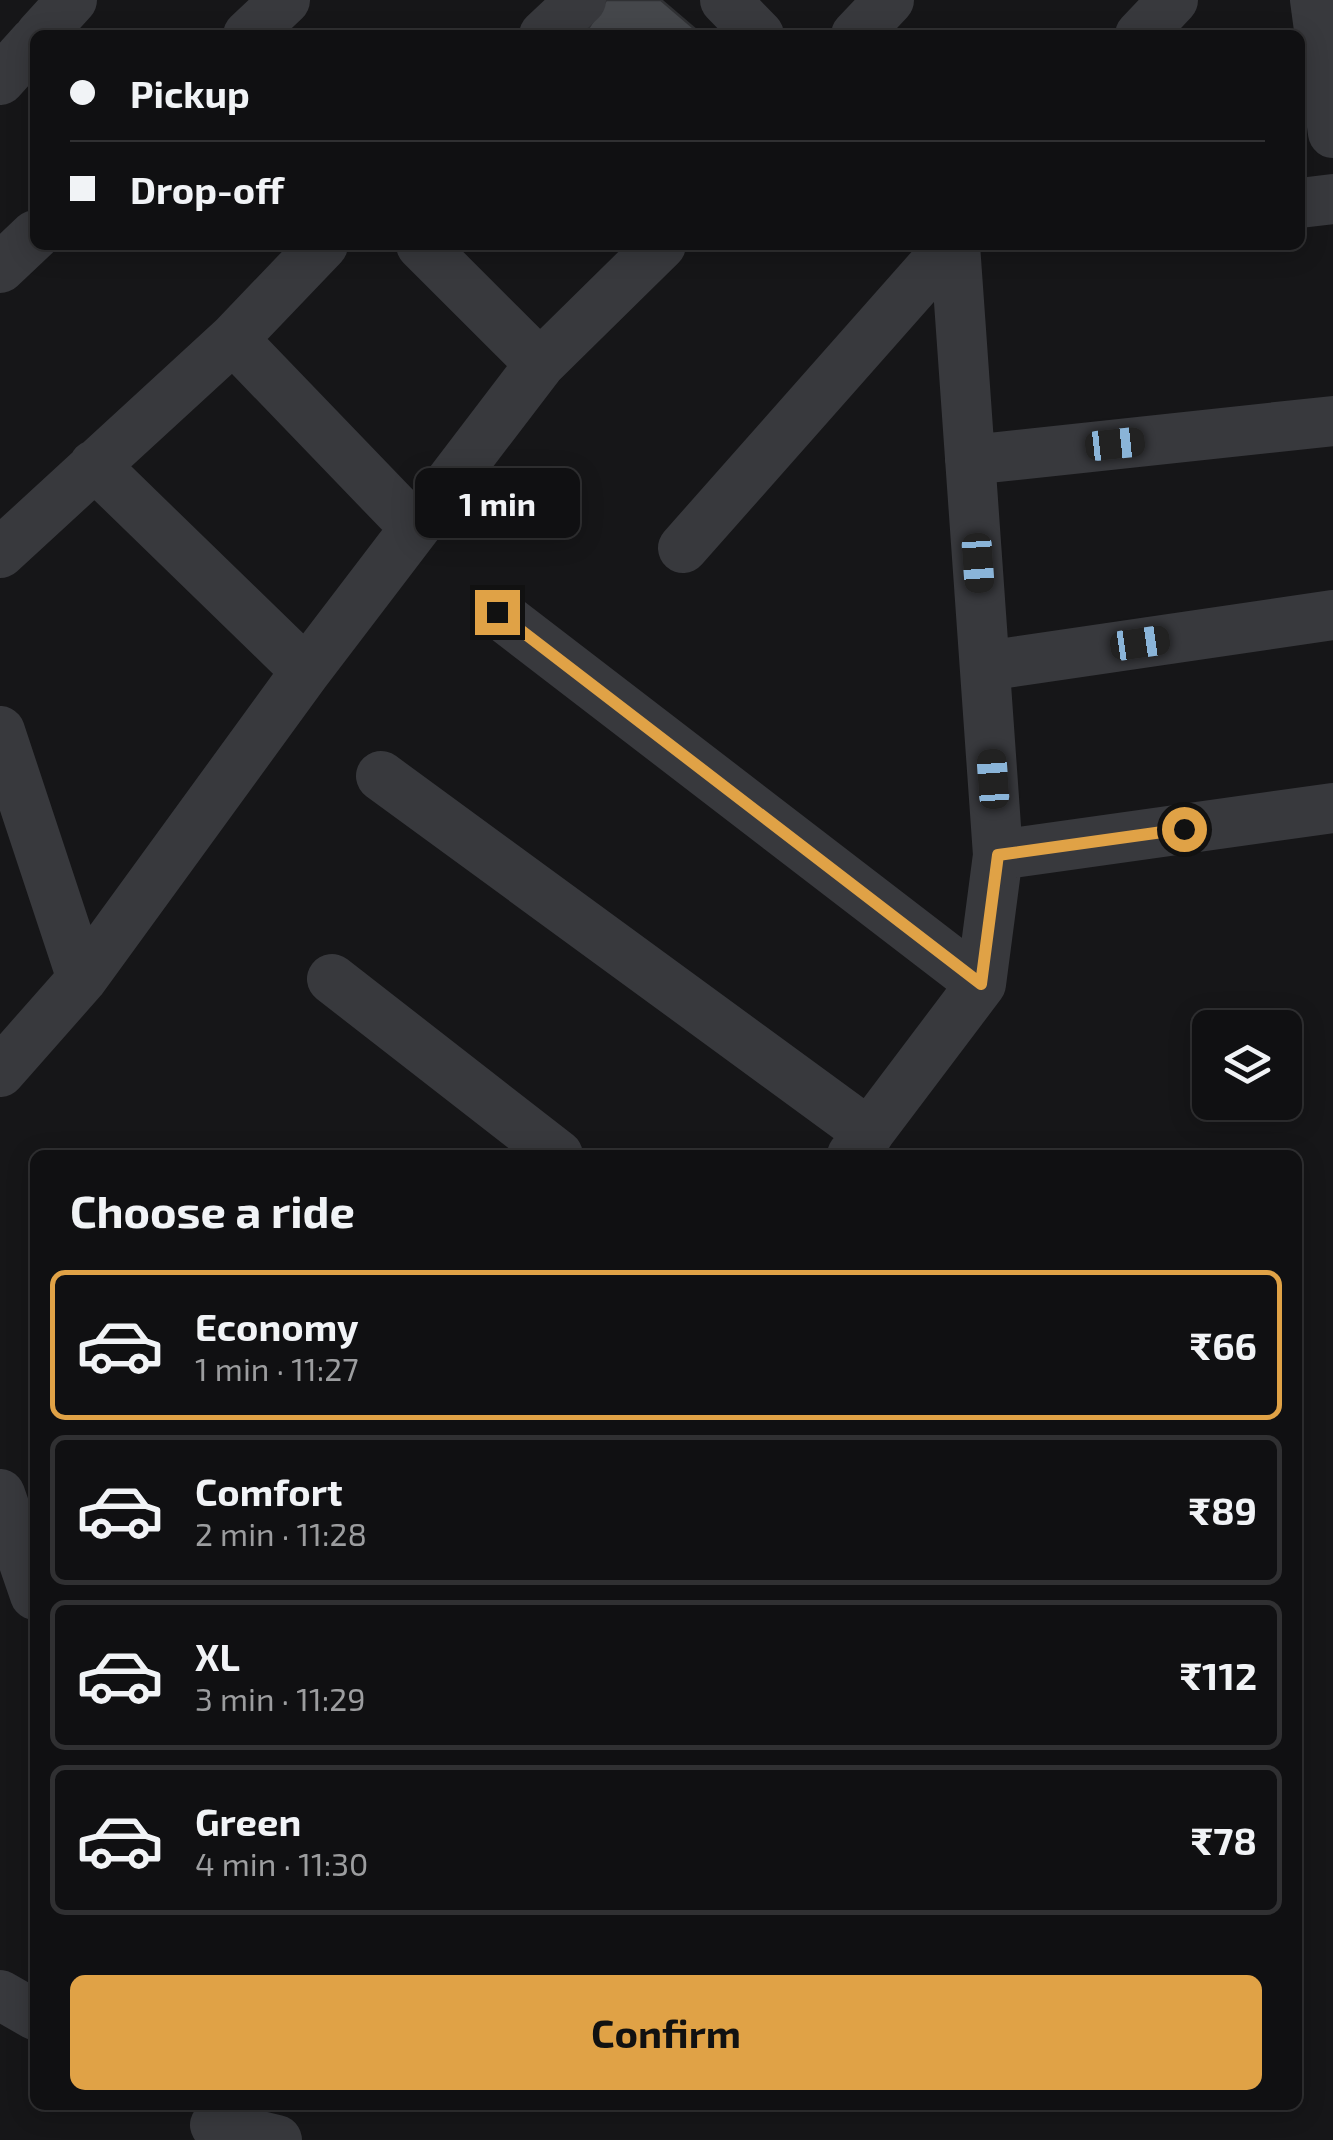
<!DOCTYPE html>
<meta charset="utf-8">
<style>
:root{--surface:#101012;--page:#1e1e20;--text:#f1f3f6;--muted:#9c9d9f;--line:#303032;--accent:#e0a246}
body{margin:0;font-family:"Exo 2",sans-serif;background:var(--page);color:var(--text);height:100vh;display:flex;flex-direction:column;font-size:38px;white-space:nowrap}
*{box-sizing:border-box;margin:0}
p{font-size:32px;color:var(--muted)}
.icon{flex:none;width:55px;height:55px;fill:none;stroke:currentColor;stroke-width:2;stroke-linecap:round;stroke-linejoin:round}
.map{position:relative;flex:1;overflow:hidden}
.side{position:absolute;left:30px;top:1150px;width:1272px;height:960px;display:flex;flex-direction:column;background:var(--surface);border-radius:15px;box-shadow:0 5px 25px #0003,0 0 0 2px var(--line)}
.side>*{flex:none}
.top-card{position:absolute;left:30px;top:30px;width:1275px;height:220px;border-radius:15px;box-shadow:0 5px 25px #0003,0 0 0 2px var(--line);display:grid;align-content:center;height:220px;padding:0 40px;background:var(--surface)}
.buttons{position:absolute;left:1192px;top:1010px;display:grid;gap:20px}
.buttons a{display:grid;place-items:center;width:110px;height:110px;border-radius:15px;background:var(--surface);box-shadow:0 5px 25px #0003,0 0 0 2px var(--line);font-size:50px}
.end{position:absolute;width:45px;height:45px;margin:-22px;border:12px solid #e0a246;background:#111;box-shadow:0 0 0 5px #111}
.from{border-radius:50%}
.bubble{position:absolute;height:70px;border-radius:15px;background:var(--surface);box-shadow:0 5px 25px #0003,0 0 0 2px var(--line);font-size:32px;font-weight:700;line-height:70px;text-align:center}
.car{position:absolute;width:30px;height:60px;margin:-30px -15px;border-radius:12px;box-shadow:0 0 8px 2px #0007;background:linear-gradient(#222 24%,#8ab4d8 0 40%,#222 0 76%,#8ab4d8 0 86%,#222 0)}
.top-card b{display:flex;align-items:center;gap:35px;height:95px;font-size:38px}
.top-card b+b{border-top:2px solid var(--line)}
.top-card i{width:25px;height:25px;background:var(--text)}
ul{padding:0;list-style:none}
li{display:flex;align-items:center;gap:30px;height:150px;margin:0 20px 15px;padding:0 20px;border:5px solid var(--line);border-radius:15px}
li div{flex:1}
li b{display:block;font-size:38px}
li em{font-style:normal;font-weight:700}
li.current{border-color:var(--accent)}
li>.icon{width:90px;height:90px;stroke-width:1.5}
h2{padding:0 40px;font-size:45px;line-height:120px}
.button{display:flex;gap:20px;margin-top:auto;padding:20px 40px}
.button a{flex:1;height:115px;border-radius:15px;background:var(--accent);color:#111;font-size:40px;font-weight:700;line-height:115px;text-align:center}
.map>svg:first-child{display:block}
.building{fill:#45474b;stroke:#303134;stroke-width:2.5}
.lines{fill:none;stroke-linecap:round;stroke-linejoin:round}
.minor{stroke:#38393d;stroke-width:50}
.route{stroke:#e0a246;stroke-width:12}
</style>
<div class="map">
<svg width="1333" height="2140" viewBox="0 0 1333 2140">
<rect width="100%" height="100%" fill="#161618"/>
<path class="building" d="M606,0H661L702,35H584Z"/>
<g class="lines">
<path class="minor" d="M725,0L759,35
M1315,0L1333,133
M40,35L72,0
M248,35L285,0
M544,35L581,0
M856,35L889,0
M1140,35L1173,0
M0,80L35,41
M1300,203L1333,199
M421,245L540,364
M0,268L35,235
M233,339L415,528
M970,460L1333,421
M94,465L306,671
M683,548L951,245
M0,553L233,339L323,245
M497,612L981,984
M985,666L1333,615
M0,731L82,979
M381,776L869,1133
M998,855L1333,808
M332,979L558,1155
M0,1072L82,979L306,671L540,364L661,245
M852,1155L981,984L998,855L955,245
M0,1494L35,1595
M0,1995L35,2015
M215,2125L277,2140"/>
</g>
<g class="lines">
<path class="route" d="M497,612L981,984L998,855L1184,829"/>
</g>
</svg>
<div class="buttons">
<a><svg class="icon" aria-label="layers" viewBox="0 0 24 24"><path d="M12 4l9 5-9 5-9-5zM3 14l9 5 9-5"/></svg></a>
</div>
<i class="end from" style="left:1184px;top:829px"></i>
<i class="end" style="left:497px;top:612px"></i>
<div class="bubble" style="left:415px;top:468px;width:165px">1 min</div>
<i class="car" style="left:1115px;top:444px;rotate:84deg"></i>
<i class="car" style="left:978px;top:563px;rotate:176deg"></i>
<i class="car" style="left:1140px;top:643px;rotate:82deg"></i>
<i class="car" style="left:993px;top:779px;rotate:356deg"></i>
<div class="top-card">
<b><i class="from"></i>Pickup</b>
<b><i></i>Drop-off</b>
</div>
<section class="side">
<h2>Choose a ride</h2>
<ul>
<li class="current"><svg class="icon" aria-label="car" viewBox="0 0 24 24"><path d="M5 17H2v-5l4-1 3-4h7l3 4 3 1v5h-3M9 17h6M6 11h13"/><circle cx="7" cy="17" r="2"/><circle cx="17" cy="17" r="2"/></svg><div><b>Economy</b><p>1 min · 11:27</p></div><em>₹66</em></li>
<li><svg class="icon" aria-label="car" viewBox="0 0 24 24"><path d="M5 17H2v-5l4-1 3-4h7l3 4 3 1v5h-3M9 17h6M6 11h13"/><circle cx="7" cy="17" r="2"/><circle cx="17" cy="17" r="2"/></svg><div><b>Comfort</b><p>2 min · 11:28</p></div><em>₹89</em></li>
<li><svg class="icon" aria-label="car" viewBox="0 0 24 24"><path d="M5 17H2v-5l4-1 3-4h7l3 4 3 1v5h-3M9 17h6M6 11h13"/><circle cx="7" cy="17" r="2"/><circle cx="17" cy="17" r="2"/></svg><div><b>XL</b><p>3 min · 11:29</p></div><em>₹112</em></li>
<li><svg class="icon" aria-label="car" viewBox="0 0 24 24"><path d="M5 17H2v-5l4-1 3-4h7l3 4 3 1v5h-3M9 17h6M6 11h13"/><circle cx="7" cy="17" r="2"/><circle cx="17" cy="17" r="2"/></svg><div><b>Green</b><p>4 min · 11:30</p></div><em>₹78</em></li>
</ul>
<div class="button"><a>Confirm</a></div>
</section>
</div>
